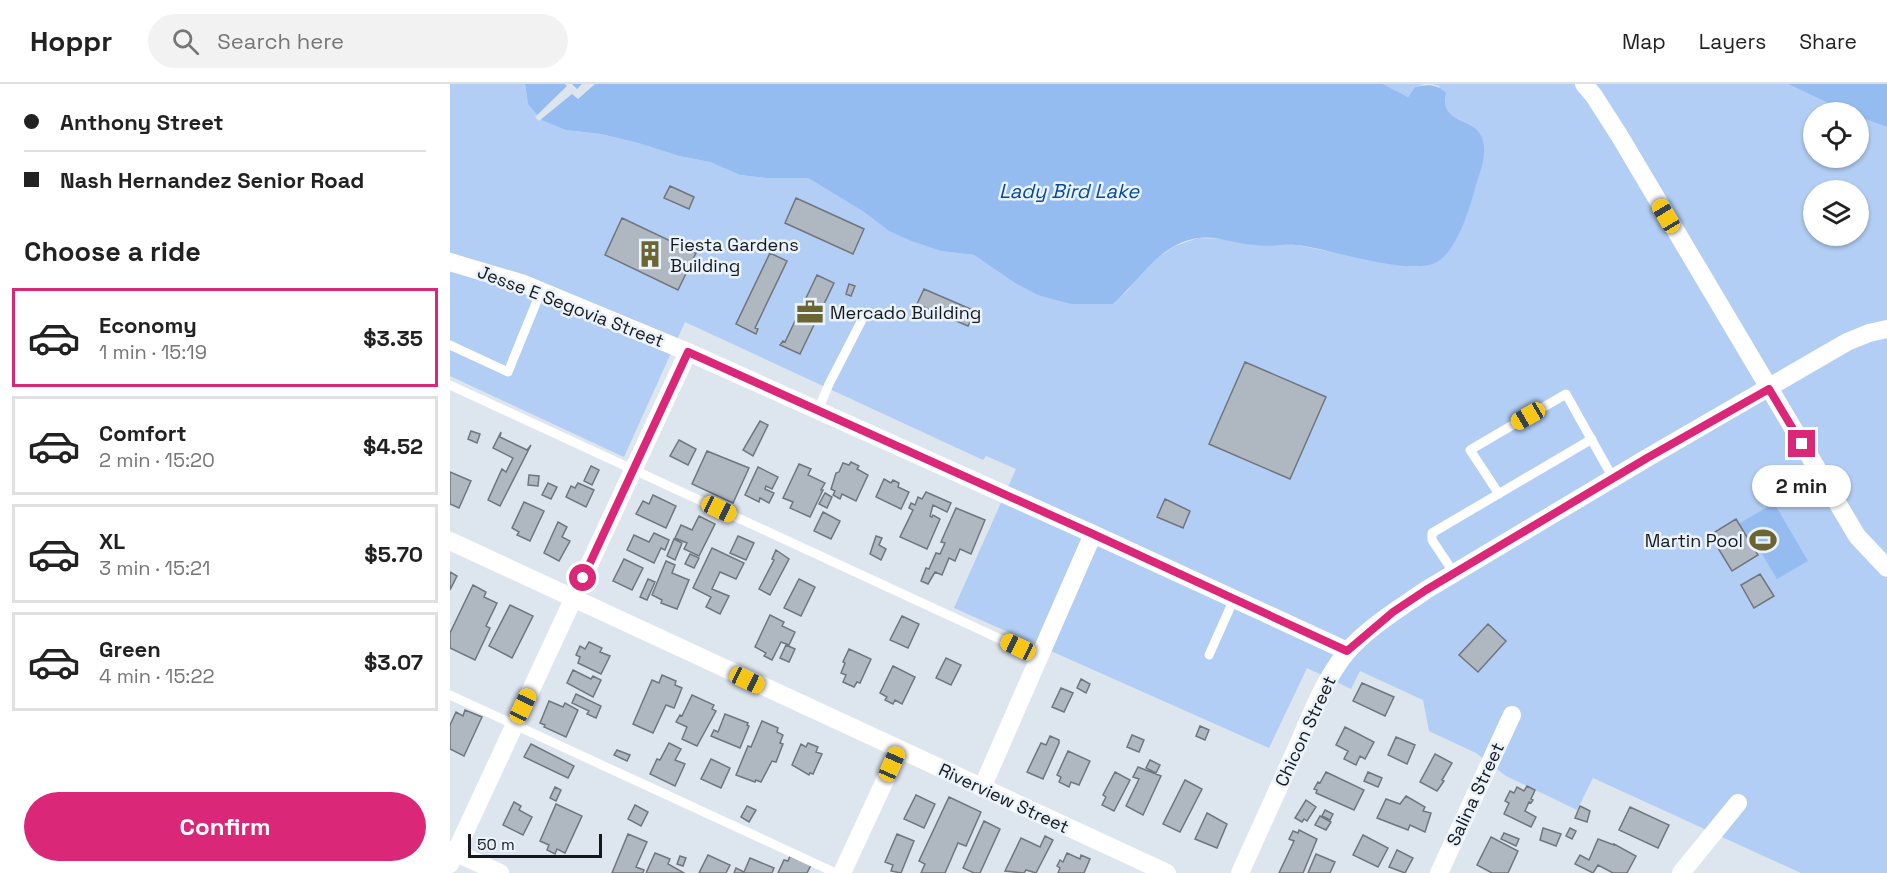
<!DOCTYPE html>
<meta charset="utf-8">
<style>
:root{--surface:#fff;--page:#f2f2f2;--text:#222;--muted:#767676;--line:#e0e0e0;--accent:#db2777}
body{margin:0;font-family:"Space Grotesk",sans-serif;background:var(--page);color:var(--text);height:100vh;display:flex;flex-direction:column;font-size:22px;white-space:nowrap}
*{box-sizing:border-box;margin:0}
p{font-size:20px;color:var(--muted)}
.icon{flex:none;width:33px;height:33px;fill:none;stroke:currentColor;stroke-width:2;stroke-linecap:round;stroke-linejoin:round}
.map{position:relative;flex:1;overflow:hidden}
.sheet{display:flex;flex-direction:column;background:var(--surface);width:450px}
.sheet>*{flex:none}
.top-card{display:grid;align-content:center;height:132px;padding:0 24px;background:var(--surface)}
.controls{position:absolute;left:1353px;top:18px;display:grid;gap:12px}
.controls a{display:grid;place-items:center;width:66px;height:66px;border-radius:50%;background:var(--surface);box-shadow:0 2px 4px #0004;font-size:30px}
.scale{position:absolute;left:18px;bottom:15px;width:134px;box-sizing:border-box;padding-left:6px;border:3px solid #16191c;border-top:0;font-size:16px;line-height:21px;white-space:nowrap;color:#16191c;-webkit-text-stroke:4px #eaf2fc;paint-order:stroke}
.end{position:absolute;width:27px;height:27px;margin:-14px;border:8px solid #db2777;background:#fff;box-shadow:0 0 0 3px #fff}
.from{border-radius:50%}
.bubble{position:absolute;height:42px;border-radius:21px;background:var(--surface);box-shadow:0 2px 4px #0004;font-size:20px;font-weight:700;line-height:42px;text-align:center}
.car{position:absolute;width:18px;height:36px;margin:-18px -9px;border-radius:8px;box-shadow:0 0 4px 2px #0007;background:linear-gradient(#f5c518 24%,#345 0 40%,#f5c518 0 76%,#345 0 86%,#f5c518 0)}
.top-card b{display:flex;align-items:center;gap:21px;height:57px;font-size:22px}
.top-card b+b{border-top:2px solid var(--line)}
.top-card i{width:15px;height:15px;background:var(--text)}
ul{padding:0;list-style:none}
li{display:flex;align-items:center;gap:18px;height:99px;margin:0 12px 9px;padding:0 12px;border:3px solid var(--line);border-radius:0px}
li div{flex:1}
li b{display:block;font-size:22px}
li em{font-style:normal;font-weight:700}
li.selected{border-color:var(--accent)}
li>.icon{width:54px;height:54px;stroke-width:1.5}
h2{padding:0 24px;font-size:27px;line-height:72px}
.primary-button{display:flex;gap:12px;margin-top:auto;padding:12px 24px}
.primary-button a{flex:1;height:69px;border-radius:36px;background:var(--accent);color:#fff;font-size:24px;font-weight:700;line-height:69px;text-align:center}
header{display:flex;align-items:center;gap:36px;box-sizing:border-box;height:84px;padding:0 30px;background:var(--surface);border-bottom:2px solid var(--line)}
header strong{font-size:28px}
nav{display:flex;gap:33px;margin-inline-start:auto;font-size:21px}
.search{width:420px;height:54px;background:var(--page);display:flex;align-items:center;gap:15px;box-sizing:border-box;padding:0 21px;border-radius:33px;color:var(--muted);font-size:22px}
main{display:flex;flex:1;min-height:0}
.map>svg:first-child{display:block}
.green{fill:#b2cef4;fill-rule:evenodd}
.water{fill:#94bcf1}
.pier{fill:#dde5ef}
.building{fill:#afb7c1;stroke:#6f767f;stroke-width:1.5}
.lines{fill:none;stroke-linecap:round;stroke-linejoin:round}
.lane{stroke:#fff;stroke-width:9}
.street{stroke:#fff;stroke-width:18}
.route{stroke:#db2777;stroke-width:8}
.labels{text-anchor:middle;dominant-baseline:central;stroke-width:5;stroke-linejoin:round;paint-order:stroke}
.poi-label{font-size:18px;fill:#16191c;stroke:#eaf2fc;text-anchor:start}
.street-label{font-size:18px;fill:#16191c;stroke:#eaf2fc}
.water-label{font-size:20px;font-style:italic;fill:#044b98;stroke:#eaf2fc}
</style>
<header>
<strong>Hoppr</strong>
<div class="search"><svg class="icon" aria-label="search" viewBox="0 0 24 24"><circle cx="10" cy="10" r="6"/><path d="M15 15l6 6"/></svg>Search here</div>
<nav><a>Map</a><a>Layers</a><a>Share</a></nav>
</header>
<main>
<section class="sheet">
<div class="top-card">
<b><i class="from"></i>Anthony Street</b>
<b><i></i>Nash Hernandez Senior Road</b>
</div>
<h2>Choose a ride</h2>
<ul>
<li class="selected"><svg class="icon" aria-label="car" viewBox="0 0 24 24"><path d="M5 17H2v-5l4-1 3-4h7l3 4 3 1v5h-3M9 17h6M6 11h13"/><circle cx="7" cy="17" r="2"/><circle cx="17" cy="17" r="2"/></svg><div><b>Economy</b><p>1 min · 15:19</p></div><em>$3.35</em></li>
<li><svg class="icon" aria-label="car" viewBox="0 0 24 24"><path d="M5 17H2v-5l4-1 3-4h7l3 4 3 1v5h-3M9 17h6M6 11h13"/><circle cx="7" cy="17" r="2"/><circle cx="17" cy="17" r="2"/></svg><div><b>Comfort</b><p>2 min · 15:20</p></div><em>$4.52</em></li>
<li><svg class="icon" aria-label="car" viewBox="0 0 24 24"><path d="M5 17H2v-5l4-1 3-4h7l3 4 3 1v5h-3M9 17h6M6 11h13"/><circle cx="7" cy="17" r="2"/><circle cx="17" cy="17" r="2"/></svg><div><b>XL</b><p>3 min · 15:21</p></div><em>$5.70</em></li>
<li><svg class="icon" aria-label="car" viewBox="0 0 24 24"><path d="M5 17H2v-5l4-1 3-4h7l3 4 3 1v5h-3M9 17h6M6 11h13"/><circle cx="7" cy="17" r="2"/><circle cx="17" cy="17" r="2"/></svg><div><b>Green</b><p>4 min · 15:22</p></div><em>$3.07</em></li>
</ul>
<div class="primary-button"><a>Confirm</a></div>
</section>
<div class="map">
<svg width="1437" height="789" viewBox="0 0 1437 789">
<rect width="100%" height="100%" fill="#dde5ef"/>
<path class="green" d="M0,0H75L78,20L116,46L151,50L188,59L229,72L260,78L290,91L316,94H358L414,128L439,147L491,167L524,171L565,199L621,220H663L677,207L691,188L707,174L725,162L748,154L776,155L805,161H847L936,179L964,183L985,179L1016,133L1034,70L1021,41L997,29L989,2L981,0H1338L1397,28H1364V74H1408L1409,33L1437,43V789H1351L1143,694L1127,726L1056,692L1026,669L979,647L973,616L910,587L901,605L857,584L819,664L504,524L566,385L536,372L533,376L235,238L174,373L0,292ZM1364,106H1408V152H1364Z
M933,0H974L965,3L958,13Z"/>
<path class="water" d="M75,0H933L958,13L965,3C978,0 987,0 996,9C988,42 1027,31 1033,57C1037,71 1030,88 1026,101C1020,123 1007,169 985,179C957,192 878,164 846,161C833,160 819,163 805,161C786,160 766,151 747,154C708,161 690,196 663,220H621L588,211L565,199L524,171L491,167L459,156L439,147L414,128L358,94H316L290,91L260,78L229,72L188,59L151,50L116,46L92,36L78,20Z
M1338,0H1437V43L1409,33L1408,28H1397Z
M1324,419L1358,477L1327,495L1309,465L1291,475L1275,448Z"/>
<path class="pier" d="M115,0H122L127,5L132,0H145L128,15L122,10L89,37L85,33L117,2Z"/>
<path class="building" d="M220,102L244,113L239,125L214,114Z
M346,114L414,145L403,170L335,139Z
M172,134L246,169L228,206L155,171Z
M320,169L337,177L305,244L308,245L306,250L286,240Z
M367,191L384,199L350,270L330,261L333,257L335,258Z
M399,200L405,202L401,212L396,210Z
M474,205L525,227L518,242L467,220Z
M795,278L876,313L840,395L759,360Z
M310,337L318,341L303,372L293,366Z
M21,347L30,350L27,359L18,355Z
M51,348L50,353L77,366L81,361L50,422L38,416L52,385L56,388L63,374L43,364Z
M229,356L246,365L238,381L220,372Z
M257,367L299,384L283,419L242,400Z
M401,378L409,382L407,385L418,391L406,417L392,410L390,415L383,411L385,407L381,405L386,389L389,388L393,379L399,381Z
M349,380L361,385L358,391L375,399L371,406H373L360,433L340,424L343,418L333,414Z
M141,382L149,386L142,401L134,397Z
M308,383L328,393L322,405L316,402L315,405L324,409L319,419L310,414L309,418L295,411Z
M0,388L21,397L9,424L0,420Z
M79,391L89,392L88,402L78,401Z
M434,395L441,399L443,396L449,399L448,403L459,408L451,425L426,413Z
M98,399L107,403L101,415L92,411Z
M128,399L144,406L136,423L116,413L121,402L125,404Z
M476,408L501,419L497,428L483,421L480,432L482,433L483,431L490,435L477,465L450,453L463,426L459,424L461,419L465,421L468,413L472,415Z
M375,409L382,413L377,424L369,420Z
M203,411L226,422L216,444L186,430L193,417L199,420Z
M715,415L740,427L733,444L707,433Z
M74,418L94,427L80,457L67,451L69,448L62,444Z
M506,424L535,436L521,470L510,465L505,477L499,474L492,491L485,488L478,500L471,497L476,484L479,485L486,469L490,470L495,459L491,458Z
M373,428L390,437L381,455L364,447Z
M249,432L265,440L249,472L234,465L237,459L225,454L231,441L242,446Z
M1286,435L1308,471L1282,487L1260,451Z
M108,438L117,443L112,453L120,457L109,477L94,469Z
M204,449L219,456L215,466L211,464L204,479L177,466L184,451L199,458Z
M288,452L304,459L296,476L280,469Z
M426,452L432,454L429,461L436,465L431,476L420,470Z
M224,455L232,459L225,476L217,472Z
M262,464L294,479L286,495L270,488L262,505L279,512L270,530L256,523L261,513L243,504Z
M326,466L339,475L320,511L309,505L324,476L322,475Z
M240,470L249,474L244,484L235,480Z
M174,475L193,484L182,506L163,497Z
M216,477L225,481L222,489L239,496L227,525L211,519L212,516L202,511Z
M0,488L7,492L0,506Z
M1310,490L1324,512L1304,524L1291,501Z
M198,495L205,498L197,516L190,513Z
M349,495L365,503L351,532L334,524Z
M23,501L36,508L34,513L47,519L36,542L40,544L25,576L0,564V549Z
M60,521L83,532L62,574L39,562Z
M320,531L334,538L332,542L345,548L339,561L331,558L322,576L314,572L316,569L305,563Z
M452,532L469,540L458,564L440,556Z
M1038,540L1056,557L1028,588L1009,571Z
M139,558L152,564L150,568L160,572L151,590L128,579L130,573L126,571L130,562L135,565Z
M336,561L345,565L339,578L330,574Z
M399,565L421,575L410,599L407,598L404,603L393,598L396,591L391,589L395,579L393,578Z
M496,574L511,581L501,601L486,594Z
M443,582L465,593L452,620L445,616L443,620L435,616L437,613L430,609Z
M123,586L141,595L143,592L151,596L143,613L117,599Z
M212,591L226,597L225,601L232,604L224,624L216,621L203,649L183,640L202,596L209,599Z
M631,595L640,600L636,609L627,604Z
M912,599L944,613L935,632L903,617Z
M611,604L623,609L614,628L602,623Z
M126,610L151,622L146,634L137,630L139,627L122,619Z
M242,611L264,621L262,625L266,627L247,662L232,655L237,643L226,638L230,631L232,632Z
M99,617L113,623L115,619L128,626L116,653L94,643L95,641L90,639Z
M15,626L32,633L14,672L0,665V641L6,628L13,632Z
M275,630L298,639L297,641L299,642L290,664L261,652L264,646L268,648Z
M312,637L328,644L327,648L333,651L330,659L333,660L326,678L322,677L311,698L306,696L305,698L286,691L298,662L301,663Z
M750,642L759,646L755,656L746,652Z
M895,643L924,658L915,675L910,672L906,681L894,675L898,667L886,661Z
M682,651L694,656L689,668L677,663Z
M600,652L609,656V659L593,695L577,688L591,659L596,661Z
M946,653L965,661L957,680L938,671Z
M219,659L231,665L225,676L235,680L225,702L200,690L207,675L210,676Z
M358,659L368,663L366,668L372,670L363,690L360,689L359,691L342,681L351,660L356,663Z
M81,660L124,682L118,694L74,673Z
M167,666L180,671L177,677L164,671Z
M618,667L640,677L629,701L621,698L619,703L609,698L611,693L607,691Z
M985,670L1002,679L992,696L994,697L987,707L970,698Z
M261,675L280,684L271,704L251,695Z
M700,676L710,681L706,689L696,684Z
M688,683L711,692L693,731L676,722L689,695L683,693Z
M665,688L680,696L664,727L652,721L656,713L653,711Z
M876,688L914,706L904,726L866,709L867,706L864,705L868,698L870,699Z
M918,688L932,694L928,703L914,697Z
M735,696L752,705L730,748L713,740Z
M1077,702L1085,706L1081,715L1083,716L1081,719L1079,718L1075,727L1086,733L1081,743L1054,730L1059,719L1055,717L1060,707L1064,709L1067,703L1074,707Z
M105,703L111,706L106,717L100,714Z
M466,711L485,720L474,744L454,735Z
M956,712L975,723L973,727L981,729L975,748L960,741L958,746L927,734L936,715L950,720Z
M499,713L531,728L516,762L508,759L495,789H471L475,780L469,777Z
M856,716L866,723L857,737L854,735L852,738L845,734Z
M64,718L71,722L69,726L82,733L73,751L53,741Z
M106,720L132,732L115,769L107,765L105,770L97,766L99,761L90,757Z
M185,721L198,728L191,742L178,735Z
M297,722L306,726L299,738L291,733Z
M1130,722L1140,727L1137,738L1125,734Z
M1180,723L1219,741L1208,764L1169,746Z
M875,726L883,730L880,736L872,732Z
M757,729L777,740L767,764L745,755Z
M870,732L881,738L876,746L865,741Z
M534,737L550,745L530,789H524L513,784Z
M1093,744L1111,750L1106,762L1090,756Z
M1120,744L1126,747L1122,755L1116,752Z
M849,746L867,755L858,777L853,789H829L844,757L839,755L843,747L848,749Z
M1054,749L1069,755L1066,762L1051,755Z
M178,750L197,758L186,783L194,786L193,789H162Z
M447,750L464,757L451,789L441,787L443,781L435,778Z
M913,751L938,764L928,783L903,771Z
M595,752L603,756L586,789L576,786L574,789L555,787L571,754L590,763Z
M1041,753L1068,767L1058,789H1042L1027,781Z
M1148,755L1164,761V760L1186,772L1177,789H1163L1148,781L1143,789L1125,780L1130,771L1139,776Z
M947,766L963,774L955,789L939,783Z
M205,769L220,775L218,780L234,789H196Z
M617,769L630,775L631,771L640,775L634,789H608L610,784L607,782L610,776L613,778Z
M866,770L885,778L880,789H858Z
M258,771L280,781L276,789H249Z
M230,772L236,774L233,782L227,780Z
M340,772L361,781L357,789H328L334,776L338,777Z
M300,774L324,784L322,789H284L286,784L294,788Z"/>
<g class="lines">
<path class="lane" d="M0,261L58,288L91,207
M0,301L589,573
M368,326L379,300L415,230
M1049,410L1020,366L1116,310L1163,394
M1004,489L982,456V449L1142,355
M759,571L784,515
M0,611L386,789"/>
<path class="street" d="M1134,0L1144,12L1169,51L1407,452L1437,484
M0,178L74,200L238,268L643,450L897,567
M0,457L717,789
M532,704L643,450
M0,766L50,789
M0,780L238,268
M392,789L449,666
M790,789C809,747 828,705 847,663C861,631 874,596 896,569C916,545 950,524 976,506L1197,374L1397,258L1419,249L1437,245
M989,789L1062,631
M1231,789L1288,719"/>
</g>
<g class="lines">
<path class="route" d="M133,494L238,268L643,450L897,567L943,528L976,506L1197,374L1319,305L1352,360"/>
</g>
<defs>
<symbol id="building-bare" viewBox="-9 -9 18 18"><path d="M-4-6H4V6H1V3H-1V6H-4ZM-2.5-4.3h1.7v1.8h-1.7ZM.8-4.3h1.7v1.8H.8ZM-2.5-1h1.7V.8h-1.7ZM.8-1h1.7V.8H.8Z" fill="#6a6532" stroke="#eaf2fc" stroke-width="2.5" paint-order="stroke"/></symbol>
<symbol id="office-bare" viewBox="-9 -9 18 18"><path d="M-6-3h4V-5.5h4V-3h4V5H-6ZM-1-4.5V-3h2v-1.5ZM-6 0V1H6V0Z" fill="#6a6532" stroke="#eaf2fc" stroke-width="2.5" paint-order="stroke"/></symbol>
<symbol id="stadium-bare" viewBox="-9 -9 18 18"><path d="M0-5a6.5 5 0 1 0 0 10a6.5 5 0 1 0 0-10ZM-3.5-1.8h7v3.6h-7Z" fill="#6a6532" stroke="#eaf2fc" stroke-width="2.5" paint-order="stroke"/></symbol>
</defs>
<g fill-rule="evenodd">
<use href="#building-bare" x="181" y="151" width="38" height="38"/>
<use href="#office-bare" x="341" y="209" width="38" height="38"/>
<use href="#stadium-bare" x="1294" y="437" width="38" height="38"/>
</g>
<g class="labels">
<g class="poi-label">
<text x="220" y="160">Fiesta Gardens<tspan x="220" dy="21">Building</tspan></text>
<text x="380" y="228">Mercado Building</text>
<text x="1293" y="456" text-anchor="end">Martin Pool</text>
</g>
<g class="street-label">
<text transform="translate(121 222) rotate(21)">Jesse E Segovia Street</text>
<text transform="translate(855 647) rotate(-65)">Chicon Street</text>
<text transform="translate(1025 710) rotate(-65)">Salina Street</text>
<text transform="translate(554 714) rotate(25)">Riverview Street</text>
</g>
<g class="water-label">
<text x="619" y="107">Lady Bird Lake</text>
</g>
</g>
</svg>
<div class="controls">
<a><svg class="icon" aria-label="locate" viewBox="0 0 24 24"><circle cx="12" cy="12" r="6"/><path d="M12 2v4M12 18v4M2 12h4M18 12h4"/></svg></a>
<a><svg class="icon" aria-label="layers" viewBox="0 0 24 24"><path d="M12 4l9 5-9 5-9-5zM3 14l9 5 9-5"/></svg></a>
</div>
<div class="scale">50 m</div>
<i class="end from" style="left:133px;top:494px"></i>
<i class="end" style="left:1352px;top:360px"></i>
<div class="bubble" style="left:1302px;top:381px;width:99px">2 min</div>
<i class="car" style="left:1216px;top:132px;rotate:329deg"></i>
<i class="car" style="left:1078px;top:332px;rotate:240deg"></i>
<i class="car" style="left:269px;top:425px;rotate:115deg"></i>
<i class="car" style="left:568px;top:563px;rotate:295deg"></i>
<i class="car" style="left:297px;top:596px;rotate:115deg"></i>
<i class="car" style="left:73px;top:622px;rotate:25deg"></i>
<i class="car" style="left:442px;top:680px;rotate:24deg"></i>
</div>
</main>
